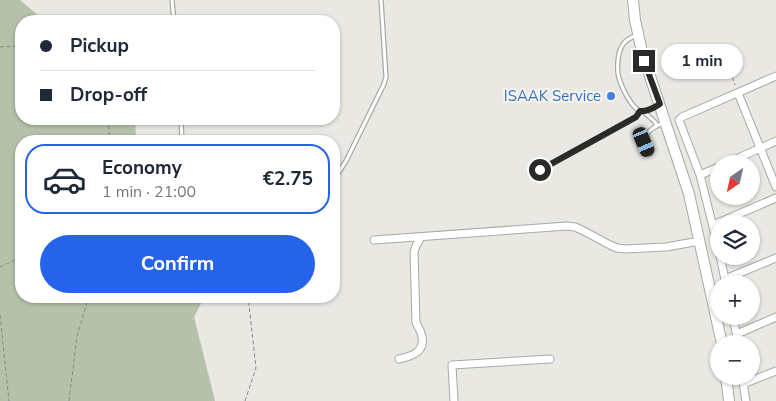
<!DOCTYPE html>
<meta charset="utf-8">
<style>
:root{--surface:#fff;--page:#f6f6f7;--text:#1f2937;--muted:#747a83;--line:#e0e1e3;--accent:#2563eb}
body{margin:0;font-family:"Nunito Sans",sans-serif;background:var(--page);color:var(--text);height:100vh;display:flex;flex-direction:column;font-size:19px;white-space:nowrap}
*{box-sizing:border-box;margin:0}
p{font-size:16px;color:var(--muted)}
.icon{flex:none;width:28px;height:28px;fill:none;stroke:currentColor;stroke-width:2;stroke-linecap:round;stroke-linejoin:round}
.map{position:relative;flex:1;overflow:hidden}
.panel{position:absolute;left:15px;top:135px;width:325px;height:168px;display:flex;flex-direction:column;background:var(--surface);border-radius:20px;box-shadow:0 1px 4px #0004}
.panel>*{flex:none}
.hud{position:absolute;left:15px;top:15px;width:325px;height:110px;border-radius:20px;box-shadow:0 1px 4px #0004;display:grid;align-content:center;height:110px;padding:0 25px;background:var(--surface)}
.needle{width:32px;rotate:214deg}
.buttons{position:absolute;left:710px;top:155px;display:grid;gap:10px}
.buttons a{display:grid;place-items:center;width:50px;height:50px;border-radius:50%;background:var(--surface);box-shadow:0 1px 4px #0004;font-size:25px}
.end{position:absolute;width:22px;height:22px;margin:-11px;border:6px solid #2a2a28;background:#fff;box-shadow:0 0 0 2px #fff}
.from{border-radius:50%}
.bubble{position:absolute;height:35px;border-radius:18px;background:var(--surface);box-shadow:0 1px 4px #0004;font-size:16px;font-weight:700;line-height:35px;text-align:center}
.car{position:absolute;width:15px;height:30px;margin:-15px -8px;border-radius:6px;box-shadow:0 0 4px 1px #0007;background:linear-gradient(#222 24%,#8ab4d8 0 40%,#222 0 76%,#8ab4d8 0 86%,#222 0)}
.hud b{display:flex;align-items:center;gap:18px;height:48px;font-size:19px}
.hud b+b{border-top:1px solid var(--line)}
.hud i{width:12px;height:12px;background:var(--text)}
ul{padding:9px 0 0;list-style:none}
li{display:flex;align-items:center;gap:15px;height:70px;margin:0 10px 8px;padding:0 15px;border:2px solid transparent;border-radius:20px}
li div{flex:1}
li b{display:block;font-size:19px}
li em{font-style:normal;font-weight:700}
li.active{border-color:var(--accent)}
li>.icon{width:45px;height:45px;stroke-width:1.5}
.action{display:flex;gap:10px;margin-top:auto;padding:10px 25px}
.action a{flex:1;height:58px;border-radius:30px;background:var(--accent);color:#fff;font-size:20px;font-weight:700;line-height:58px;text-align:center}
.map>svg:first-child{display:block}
.green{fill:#b6c1aa}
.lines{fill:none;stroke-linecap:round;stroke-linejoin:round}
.service-casing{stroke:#aaa9a4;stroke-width:5.5}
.minor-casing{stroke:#aaa9a4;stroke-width:9}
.secondary-casing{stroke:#aaa9a4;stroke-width:12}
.path{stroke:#898885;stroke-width:1;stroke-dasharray:4 2.5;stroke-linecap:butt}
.service{stroke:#fff;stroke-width:3}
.minor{stroke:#fff;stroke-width:7}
.secondary{stroke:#fff;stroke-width:10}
.route{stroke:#2a2a28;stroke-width:6}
.shop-dot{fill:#3f7fe0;stroke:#f7f5f0;stroke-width:2}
.labels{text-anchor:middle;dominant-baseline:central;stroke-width:4;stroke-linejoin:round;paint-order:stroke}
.shop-label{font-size:15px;fill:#366cbe;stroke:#f7f5f0;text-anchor:end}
</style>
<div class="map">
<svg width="776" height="401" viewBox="0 0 776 401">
<rect width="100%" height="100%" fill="#e9e8e3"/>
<path class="green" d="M0,0H20L45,21H21V119H135L136,141H21V296H205L194,317L215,401H0Z"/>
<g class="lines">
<defs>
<path id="service" d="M172,0L174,21
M637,35C632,37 627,39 624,43C618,50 617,64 618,73C619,83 632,111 643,112C647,112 653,108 657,106
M644,112L655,122L657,126
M181,119L182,141
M650,154C648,150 645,145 645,141C644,132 656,126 663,123
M534,176L540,170L636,117L640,111
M334,180L346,161L384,84L386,77L381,0"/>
<path id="minor" d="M738,93L776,187
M725,164L776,141
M700,175L719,167
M713,225L776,198
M374,240L567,226L575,227L582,230L610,245L617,248L625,249L666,247L700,241
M719,251L700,175L679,120L682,117L776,76
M720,256L726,284
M725,279L776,258
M733,316L738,344
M737,334L776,317
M399,359C413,356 427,351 421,333C420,329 417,326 416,322L414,252L416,246L421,237
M742,376L746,401
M743,384L776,371
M454,401L452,365L550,359"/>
<path id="secondary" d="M633,0L635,20L642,52L689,194L722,344
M726,376L729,401"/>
</defs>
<use href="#service" class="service-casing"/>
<use href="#minor" class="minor-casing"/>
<use href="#secondary" class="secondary-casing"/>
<path class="path" d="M0,47L21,46
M718,65L720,69L732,76L735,85
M108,119L110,141
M0,267L21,257
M0,315L9,401
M69,401L77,336L89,296
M245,401L256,368L248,296"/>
<use href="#service" class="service"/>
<use href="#minor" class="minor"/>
<use href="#secondary" class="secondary"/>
</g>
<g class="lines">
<path class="route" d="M540,170L636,117L640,111C647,112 653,108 660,104L644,61"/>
</g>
<circle class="shop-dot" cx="611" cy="96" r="5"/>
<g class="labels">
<g class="shop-label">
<text x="601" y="96">ISAAK Service</text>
</g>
</g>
</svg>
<div class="buttons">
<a><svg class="needle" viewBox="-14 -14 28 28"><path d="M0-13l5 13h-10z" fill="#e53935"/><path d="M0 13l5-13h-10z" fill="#747a83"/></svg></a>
<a><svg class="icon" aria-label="layers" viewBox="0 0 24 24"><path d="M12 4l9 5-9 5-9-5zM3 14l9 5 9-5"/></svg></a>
<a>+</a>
<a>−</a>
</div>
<i class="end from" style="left:540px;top:170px"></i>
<i class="end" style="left:644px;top:61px"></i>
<div class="bubble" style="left:661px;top:44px;width:82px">1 min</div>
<i class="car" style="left:644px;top:142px;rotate:157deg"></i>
<div class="hud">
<b><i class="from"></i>Pickup</b>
<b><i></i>Drop-off</b>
</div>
<section class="panel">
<ul>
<li class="active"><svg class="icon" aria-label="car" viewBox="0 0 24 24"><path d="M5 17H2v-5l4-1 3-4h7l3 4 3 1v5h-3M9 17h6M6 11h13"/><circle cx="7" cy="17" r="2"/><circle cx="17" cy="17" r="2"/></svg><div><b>Economy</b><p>1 min · 21:00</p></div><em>€2.75</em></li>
</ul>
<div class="action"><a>Confirm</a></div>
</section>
</div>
